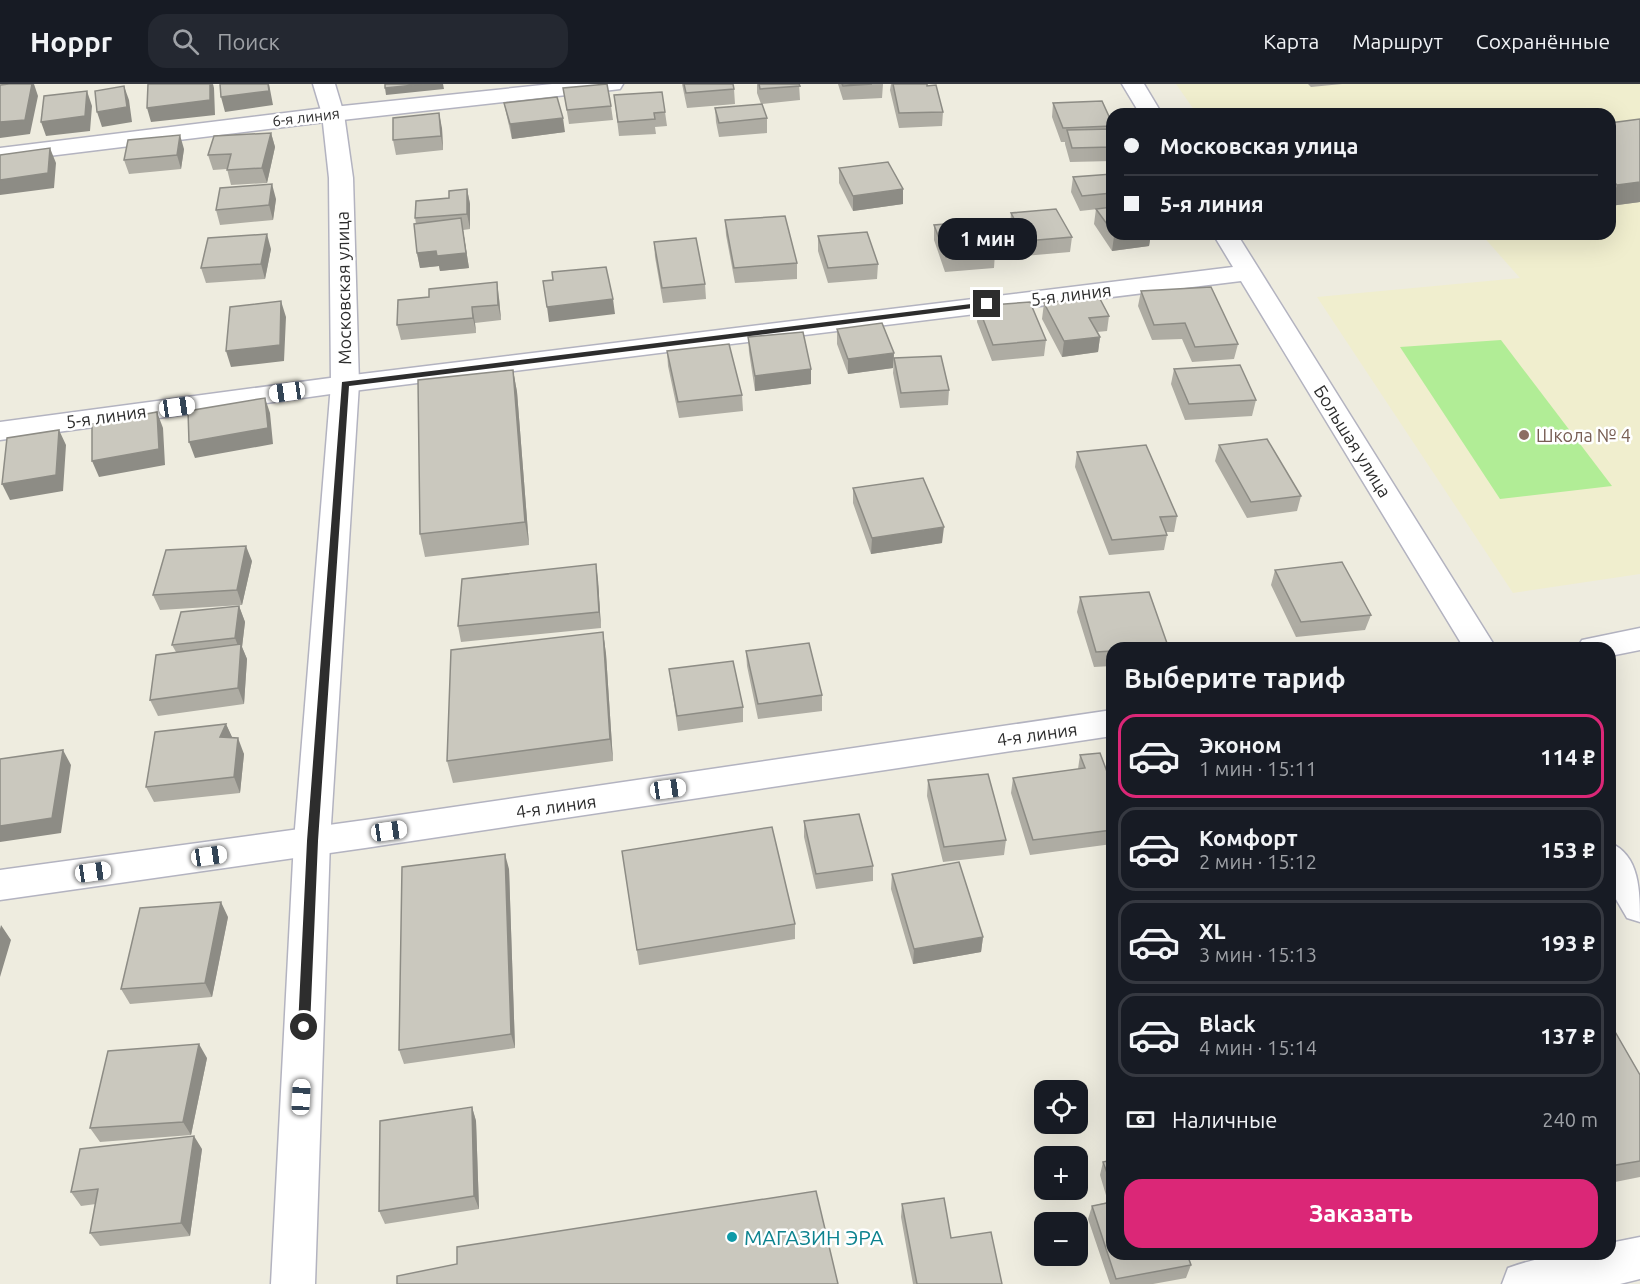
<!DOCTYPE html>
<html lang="ru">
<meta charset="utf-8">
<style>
:root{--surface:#171b24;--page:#242831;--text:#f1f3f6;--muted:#9ea1a6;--line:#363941;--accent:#db2777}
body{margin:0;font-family:Ubuntu,sans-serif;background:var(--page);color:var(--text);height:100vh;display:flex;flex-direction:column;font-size:22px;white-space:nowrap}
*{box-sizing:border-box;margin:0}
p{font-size:20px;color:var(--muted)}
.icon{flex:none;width:33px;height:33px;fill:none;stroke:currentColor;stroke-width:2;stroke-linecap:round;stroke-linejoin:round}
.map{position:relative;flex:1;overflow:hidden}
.side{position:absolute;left:1106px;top:558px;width:510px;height:618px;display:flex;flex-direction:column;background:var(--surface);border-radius:18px;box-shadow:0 6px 24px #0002}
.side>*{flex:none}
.guide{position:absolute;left:1106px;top:24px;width:510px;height:132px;border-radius:18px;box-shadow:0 6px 24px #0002;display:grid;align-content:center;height:132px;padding:0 18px;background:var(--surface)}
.tools{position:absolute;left:1034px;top:996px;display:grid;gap:12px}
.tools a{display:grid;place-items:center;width:54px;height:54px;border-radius:12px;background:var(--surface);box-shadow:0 6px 24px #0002;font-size:30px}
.end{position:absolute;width:27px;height:27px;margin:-14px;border:8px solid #2d2d2d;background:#fff;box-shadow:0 0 0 3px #fff}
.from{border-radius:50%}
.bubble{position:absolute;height:42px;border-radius:18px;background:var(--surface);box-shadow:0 6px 24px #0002;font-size:20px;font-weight:600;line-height:42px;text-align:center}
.car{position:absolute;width:18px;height:36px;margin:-18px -9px;border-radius:8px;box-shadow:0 0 4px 2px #0007;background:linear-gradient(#fff 24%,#345 0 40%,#fff 0 76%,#345 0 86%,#fff 0)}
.guide b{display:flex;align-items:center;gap:21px;height:57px;font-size:22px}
.guide b+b{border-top:2px solid var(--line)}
.guide i{width:15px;height:15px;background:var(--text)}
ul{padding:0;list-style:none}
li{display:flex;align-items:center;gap:18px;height:84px;margin:0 12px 9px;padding:0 6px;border:3px solid var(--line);border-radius:18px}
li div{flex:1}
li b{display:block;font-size:22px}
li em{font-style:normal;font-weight:600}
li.active{border-color:var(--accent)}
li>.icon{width:54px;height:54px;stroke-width:1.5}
h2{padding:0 18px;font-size:27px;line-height:72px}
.pay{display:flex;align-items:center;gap:15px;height:66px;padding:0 18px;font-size:22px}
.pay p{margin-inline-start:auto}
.cta{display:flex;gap:12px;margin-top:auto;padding:12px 18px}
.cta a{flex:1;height:69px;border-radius:18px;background:var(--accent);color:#fff;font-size:24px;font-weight:600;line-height:69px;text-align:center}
header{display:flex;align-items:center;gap:36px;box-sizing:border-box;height:84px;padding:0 30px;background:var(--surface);border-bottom:2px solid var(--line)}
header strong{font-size:28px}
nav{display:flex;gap:33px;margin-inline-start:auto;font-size:21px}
.search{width:420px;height:54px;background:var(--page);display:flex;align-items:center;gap:15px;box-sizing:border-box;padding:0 21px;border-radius:18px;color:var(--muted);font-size:22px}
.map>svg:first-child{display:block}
.education{fill:#f0eece}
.pitch{fill:#b1ed96}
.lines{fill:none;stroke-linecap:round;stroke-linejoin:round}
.minor-casing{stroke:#b3b3c0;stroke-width:3}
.tertiary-casing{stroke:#b3b3c0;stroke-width:3}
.minor{fill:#fff;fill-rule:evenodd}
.tertiary{fill:#fff;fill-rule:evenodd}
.wall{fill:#aeaca3}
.shaded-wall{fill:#8d8c85}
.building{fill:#cac8be;stroke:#8d8c85;stroke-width:1.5}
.route{fill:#2d2d2d}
.education-dot{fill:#8d6e63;stroke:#fff;stroke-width:2}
.culture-dot{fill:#0f9aa8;stroke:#fff;stroke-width:2}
.labels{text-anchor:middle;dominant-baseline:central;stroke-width:5;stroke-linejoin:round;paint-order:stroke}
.far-street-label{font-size:15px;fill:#2d2d2d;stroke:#fff}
.street-label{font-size:18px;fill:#2d2d2d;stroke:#fff}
.education-label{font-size:18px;fill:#785e54;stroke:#fff;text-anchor:start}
.near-culture-label{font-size:21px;fill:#0d838f;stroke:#fff;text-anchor:start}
</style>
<header>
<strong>Hoppr</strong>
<div class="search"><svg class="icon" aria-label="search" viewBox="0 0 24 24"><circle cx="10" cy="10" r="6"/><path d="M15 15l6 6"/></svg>Поиск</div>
<nav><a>Карта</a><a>Маршрут</a><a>Сохранённые</a></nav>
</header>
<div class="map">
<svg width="1640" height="1200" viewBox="0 0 1640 1200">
<rect width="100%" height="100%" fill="#eeecdf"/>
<path class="education" d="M1176,0H1640V490L1513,509L1317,213L1520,194L1481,150H1610V30H1197Z"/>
<path class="pitch" d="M1501,256L1612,402L1500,415L1400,263Z"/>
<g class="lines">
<defs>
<path id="minor" d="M552,0H623L620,5L612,6L333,37L0,78V64L333,23Z
M1122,0H1144L1162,30H1140Z
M1213,150H1237L1496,564H1464L1241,197L345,308L0,356V338L345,292L1233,183Z
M1640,544V566L1610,572V564H1577L1582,556Z
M1112,626V652L365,764L0,816V786L365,736Z
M1610,759C1640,771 1640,808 1640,838L1627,834L1610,805Z
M1640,1153V1195L1620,1200H1502L1508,1184C1542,1171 1574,1170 1610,1170V1159Z"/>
<path id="tertiary" d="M313,0H335L344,30L353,94L359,300L330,757L315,1200H271L294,757L331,300L329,94L322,30Z"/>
</defs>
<use href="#minor" class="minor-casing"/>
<use href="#tertiary" class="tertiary-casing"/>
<use href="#minor" class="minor"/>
<use href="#tertiary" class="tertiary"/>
</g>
<path class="wall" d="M682,0H733L734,5L735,20L687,24Z
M757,0H799L800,16L761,20L757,9Z
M838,0H883L882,14L843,16Z
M891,0H927L943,28L942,42L899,44L890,6Z
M1308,0H1342L1311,3Z
M563,4L611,22L613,36L569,40Z
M614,11L665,28L667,42L655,43L656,50L619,52Z
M504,19L565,48L512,55L507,33Z
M1053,19L1112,39V77L1070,78L1065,60V58H1061L1052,33Z
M715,24L767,34V49L719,53L716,38Z
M1610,39L1640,118L1610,122Z
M442,44L443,66L396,71L393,56Z
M271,49L275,63L267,99L231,101L227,85L213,86L208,71Z
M184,65L181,85L129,90L124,76Z
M839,84L903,105V120L853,127L839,99Z
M1112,90V150H1151L1149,162L1112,167L1094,140L1096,125H1098L1080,127L1071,108L1073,93Z
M467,105L470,120V145L463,146L469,184L440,187L439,182L420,184L417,169L416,140L415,134Z
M276,115L273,136L220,141L216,126Z
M1011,129L1072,153L1070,168L1024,172L1010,144Z
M725,136L797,179V195L735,199L726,151Z
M934,141L995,169L994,184L945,188L934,156Z
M818,152L878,180L877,195L828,199L818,167Z
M654,158L705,200L706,215L663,219L655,173Z
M271,165L265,195L206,199L201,184Z
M1141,207L1238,260L1234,275L1192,278L1182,255L1152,256L1138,222Z
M499,214L501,236L475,239L476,249L401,256L397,241Z
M1044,219L1109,232L1107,247L1097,248L1100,253L1098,268L1062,273L1042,235Z
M978,222L1046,256L1044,272L992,277L977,238Z
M837,245L894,269L893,284L848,290L837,260Z
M748,253L811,300L755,307L749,268Z
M667,267L742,311L743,327L679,334L668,282Z
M894,274L949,306L948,321L900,324L893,289Z
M1174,285L1256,316L1252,332L1185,336L1171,300Z
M513,286L517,308L529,461L425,473L420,450Z
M1219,361L1301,412L1297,427L1247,434L1215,377Z
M1077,368L1177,432L1174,448H1166L1167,451L1164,466L1109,471L1075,383Z
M853,404L942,459L871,470L853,419Z
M252,477L242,521L160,526L153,511Z
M1275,486L1371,531L1365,546L1296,553L1271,501Z
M598,496L601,544L461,558L458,542Z
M1080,513L1168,562V564H1112V582L1094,583L1077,528Z
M239,522L245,538L242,563L247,575L244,620L158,632L150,616L176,568L172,561Z
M603,548L606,570L613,677L453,699L447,677Z
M746,567L822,611V627L758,635L747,582Z
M669,585L743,623V638L678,647Z
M226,640L232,654L244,670L240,709L154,718L146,703Z
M1080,671L1112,701V760L1030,771L1011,709L1013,694L1078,685Z
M928,696L1006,756L1004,771L943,778L927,712Z
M804,737L873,782V797L816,805L804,753Z
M622,767L795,840V855L639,881Z
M509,785L515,964L404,980L399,966Z
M892,790L983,853L981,868L913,880L891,805Z
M228,833L212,913L130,920L121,905Z
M1610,939L1640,991V1093L1610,1099Z
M207,974L191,1051L100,1058L90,1044Z
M472,1023L476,1037L479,1125L385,1140L379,1127Z
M202,1065L190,1152L100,1162L90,1149L96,1120L81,1122L71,1108Z
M1112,1076V1170L1191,1181L1186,1194L1153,1200H1110L1088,1135L1092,1122L1108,1118L1100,1091L1103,1078Z
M902,1120L951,1154L1002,1200H913L901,1133Z"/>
<path class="shaded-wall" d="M32,0H34L38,12L30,50L0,54V38Z
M210,0H213L214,4L215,31L151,38L147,24Z
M268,0H269L273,21L225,28L221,13Z
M424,0H443L444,5L386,11L385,4Z
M124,2L129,16L132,38L102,43L97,28Z
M87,7L92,22L90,47L46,52L41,38Z
M439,29L442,44L443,66L441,52Z
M563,34L565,48L512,55L510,40Z
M271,49L275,63L267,99L262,84Z
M180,51L184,65L181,85L177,71Z
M50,64L56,79L54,104L0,111V96Z
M1640,98V118L1610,122L1617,101Z
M272,100L276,115L273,136L269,121Z
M467,105L470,120V145L467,130Z
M903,105V120L853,127V112Z
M461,134L469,184L440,187L439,182L420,184L417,169Z
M267,150L271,165L265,195L261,180Z
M1126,150H1151L1149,162L1112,167L1114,152Z
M497,198L499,214L501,236L498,221Z
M613,215L615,230L549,238L547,223Z
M281,217L286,233L284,277L231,283L226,267Z
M472,223L475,239L476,249L473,234Z
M1100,253L1098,268L1062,273L1064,257Z
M894,269L893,284L848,290V275Z
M811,285V300L755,307V292Z
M513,286L517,308L529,461L525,438Z
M265,314L270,329L273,360L195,374L189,358Z
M157,328L163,344L165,381L99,393L92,377Z
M59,346L66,361L63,407L10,416L2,400Z
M944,443L942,459L871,470L872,454Z
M246,462L252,477L242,521L237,506Z
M596,480L598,496L601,544L599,528Z
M239,522L245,538L242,563L247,575L244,620L238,604L240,567L235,554Z
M603,548L606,570L613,677L610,655Z
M226,640L233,655L220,653Z
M238,654L244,670L240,709L234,693Z
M63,666L71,681L61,749L0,758V742Z
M505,770L509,785L515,964L511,950Z
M221,818L228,833L212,913L205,899Z
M1,841L11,856L0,893V845Z
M983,853L981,868L913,880L914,865Z
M199,960L207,974L191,1051L183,1038Z
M472,1023L476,1037L479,1125L474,1112Z
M194,1052L202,1065L190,1152L181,1139Z"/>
<path class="building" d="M9,0H32L25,36L0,38V1Z
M148,0H210V16L147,24Z
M220,0H268L269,7L221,13Z
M385,0H424L385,4Z
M607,0L611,22L567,26L563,4Z
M684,0H733L734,5L686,9Z
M759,0H799L800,2L760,5Z
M842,0H872L843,2Z
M893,0H927V2L936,1L943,28L899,29Z
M124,2L127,23L97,28L95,7Z
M87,7L85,32L41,38L44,12Z
M662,8L665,28L654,29L655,35L618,38L614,11Z
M557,13L563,34L510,40L504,19Z
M1102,17L1112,39V42L1063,44L1053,19Z
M762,20L767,34L719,39L715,24Z
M439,29L441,52L393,56V34Z
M1640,35V98L1617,101L1610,94V39Z
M1112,45V63L1072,64L1067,46Z
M271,49L262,84L227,86L231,70L208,71L214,52Z
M180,51L177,71L124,76L128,56Z
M50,64L48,89L0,96V71Z
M888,78L903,105L853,112L839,84Z
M1112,90V109L1082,112L1073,93Z
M272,100L269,121L216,126L220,104Z
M467,105V130L415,134L416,117L449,114V107Z
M1112,123V147L1096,125Z
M1056,125L1072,153L1026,157L1011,129Z
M785,132L797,179L734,184L725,136Z
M461,134L466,169L437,172L436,167L417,169L414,140Z
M982,137L995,169L946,173L934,141Z
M867,148L878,180L828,184L818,152Z
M267,150L261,180L201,184L208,154Z
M696,154L705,200L662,204L654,158Z
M606,183L613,215L547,223L543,197L553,196L552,188Z
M497,198L498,221L472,223L473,234L397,241L398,216L429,213V205Z
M1211,203L1238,260L1195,263L1185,239L1154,241L1141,207Z
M1099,213L1109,232L1089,234L1100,253L1064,257L1044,219Z
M281,217L280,261L226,267L230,223Z
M1030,218L1046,256L993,261L978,222Z
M882,239L894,269L848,275L837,245Z
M803,248L811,285L755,292L748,253Z
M729,260L742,311L678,318L667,267Z
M941,272L949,306L901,309L894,274Z
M1240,281L1256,316L1189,320L1174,285Z
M513,286L525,438L420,450L418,296Z
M265,314L268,344L189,358L188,327Z
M157,328L159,365L92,377V340Z
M59,346L56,391L2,400L7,354Z
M1267,355L1301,412L1251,418L1219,361Z
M1146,361L1177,432L1160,433L1167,451L1112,456L1077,368Z
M923,394L944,443L872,454L853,404Z
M246,462L237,506L153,511L166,466Z
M1342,478L1371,531L1301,538L1275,486Z
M596,480L599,528L458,542L462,495Z
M1149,508L1168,562L1143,564H1112V567L1096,568L1080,513Z
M239,522L235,554L172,561L181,528Z
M603,548L610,655L447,677L451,566Z
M809,559L822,611L758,620L746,567Z
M241,560L238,604L150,616L156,571Z
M733,577L743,623L677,632L669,585Z
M226,640L220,653L238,654L234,693L146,703L155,648Z
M63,666L52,734L0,742V675Z
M1100,669L1112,701V746L1033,756L1013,694L1085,684L1080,671Z
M988,690L1006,756L944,763L928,696Z
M859,730L873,782L816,790L804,737Z
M772,743L795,840L637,866L622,767Z
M505,770L511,950L399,966L402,783Z
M959,778L983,853L914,865L892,790Z
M221,818L205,899L121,905L140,824Z
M1610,939L1640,991V1077L1610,1082Z
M199,960L183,1038L90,1044L108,967Z
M472,1023L474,1112L379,1127L380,1037Z
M194,1052L181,1139L90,1149L98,1105L71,1108L80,1065Z
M1112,1076V1102L1103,1078Z
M816,1107L838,1200H397V1192L457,1180V1163Z
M944,1114L951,1154L991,1148L1002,1200H917L902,1120Z
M1112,1118V1170H1187L1191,1181L1116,1195L1092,1122Z"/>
<path class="route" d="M987,218L990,220L989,222L349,302L318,757L310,943L304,948L300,947L298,943L307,757L342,298Z"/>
<circle class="education-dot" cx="1524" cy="351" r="6"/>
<circle class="culture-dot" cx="732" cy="1153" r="6"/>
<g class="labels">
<g class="far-street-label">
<text transform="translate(306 33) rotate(-7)">6-я линия</text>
</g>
<g class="street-label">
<text transform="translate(343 204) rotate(-91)">Московская улица</text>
<text transform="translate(1071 210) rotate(-7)">5-я линия</text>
<text transform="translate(106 332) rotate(-8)">5-я линия</text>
<text transform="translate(1353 357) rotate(58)">Большая улица</text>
<text transform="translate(1037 650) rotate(-8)">4-я линия</text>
<text transform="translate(556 722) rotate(-8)">4-я линия</text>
</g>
<g class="education-label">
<text x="1536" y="351">Школа № 4</text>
</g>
<g class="near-culture-label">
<text x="744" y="1153">МАГАЗИН ЭРА</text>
</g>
</g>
</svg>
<div class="tools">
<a><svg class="icon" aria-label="locate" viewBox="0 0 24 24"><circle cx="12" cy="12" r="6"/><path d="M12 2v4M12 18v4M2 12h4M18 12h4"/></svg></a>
<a>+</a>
<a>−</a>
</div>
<i class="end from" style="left:304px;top:943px"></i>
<i class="end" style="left:987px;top:220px"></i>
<div class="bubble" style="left:938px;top:134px;width:99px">1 мин</div>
<i class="car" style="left:287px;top:308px;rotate:262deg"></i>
<i class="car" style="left:177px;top:323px;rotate:82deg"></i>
<i class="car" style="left:668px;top:705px;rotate:82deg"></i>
<i class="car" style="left:389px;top:747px;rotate:82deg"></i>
<i class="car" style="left:209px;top:772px;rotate:82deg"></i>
<i class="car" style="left:93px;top:788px;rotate:82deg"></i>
<i class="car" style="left:301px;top:1013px;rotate:3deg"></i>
<div class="guide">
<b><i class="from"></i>Московская улица</b>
<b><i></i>5-я линия</b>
</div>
<section class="side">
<h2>Выберите тариф</h2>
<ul>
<li class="active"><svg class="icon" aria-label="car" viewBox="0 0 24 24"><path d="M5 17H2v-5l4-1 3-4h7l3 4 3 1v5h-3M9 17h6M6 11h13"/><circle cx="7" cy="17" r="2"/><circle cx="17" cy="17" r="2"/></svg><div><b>Эконом</b><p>1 мин · 15:11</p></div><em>114 ₽</em></li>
<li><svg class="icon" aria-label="car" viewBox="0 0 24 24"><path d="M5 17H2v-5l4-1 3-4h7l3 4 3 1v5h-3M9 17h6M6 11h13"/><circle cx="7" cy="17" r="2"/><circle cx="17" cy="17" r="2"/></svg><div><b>Комфорт</b><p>2 мин · 15:12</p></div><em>153 ₽</em></li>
<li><svg class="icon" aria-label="car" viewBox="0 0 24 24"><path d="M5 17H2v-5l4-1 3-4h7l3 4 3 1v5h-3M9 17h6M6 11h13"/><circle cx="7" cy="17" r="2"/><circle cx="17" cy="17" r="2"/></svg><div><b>XL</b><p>3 мин · 15:13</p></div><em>193 ₽</em></li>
<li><svg class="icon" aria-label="car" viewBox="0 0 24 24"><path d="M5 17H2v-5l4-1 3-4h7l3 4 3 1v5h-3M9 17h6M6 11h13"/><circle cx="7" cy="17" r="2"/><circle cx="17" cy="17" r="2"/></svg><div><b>Black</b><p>4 мин · 15:14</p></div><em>137 ₽</em></li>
</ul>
<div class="pay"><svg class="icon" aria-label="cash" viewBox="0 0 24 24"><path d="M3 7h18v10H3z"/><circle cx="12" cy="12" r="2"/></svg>Наличные<p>240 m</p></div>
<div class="cta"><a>Заказать</a></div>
</section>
</div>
